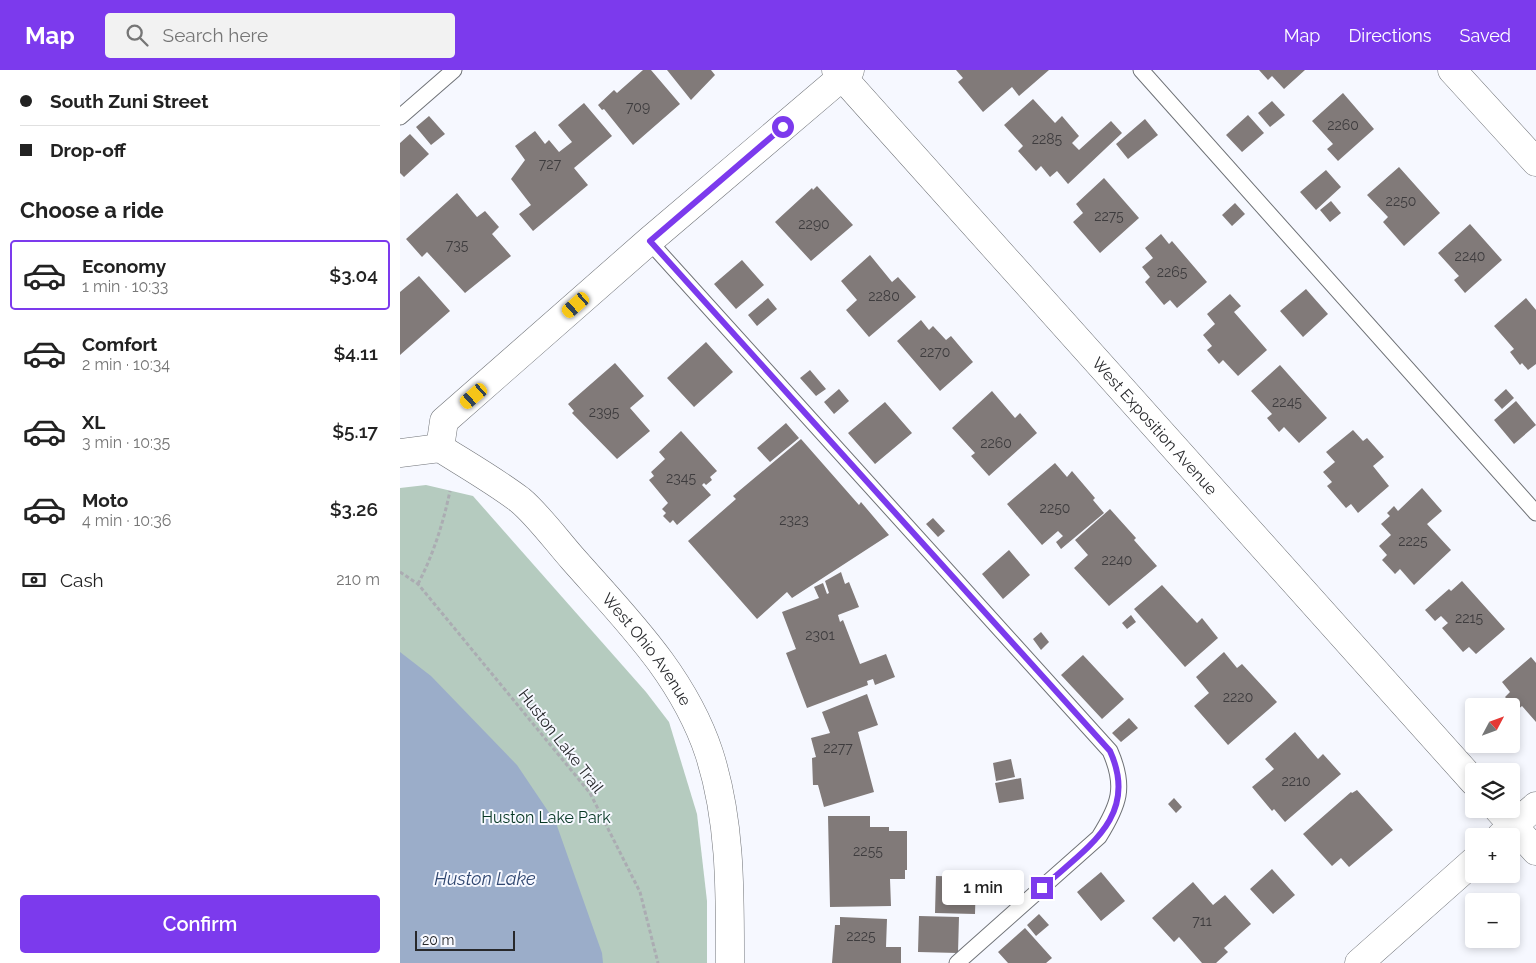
<!DOCTYPE html>
<meta charset="utf-8">
<style>
:root{--surface:#fff;--page:#f2f2f2;--text:#222;--muted:#767676;--line:#e0e0e0;--accent:#7c3aed}
body{margin:0;font-family:Raleway,sans-serif;background:var(--page);color:var(--text);height:100vh;display:flex;flex-direction:column;font-size:19px;white-space:nowrap}
*{box-sizing:border-box;margin:0}
p{font-size:16px;color:var(--muted)}
.icon{flex:none;width:28px;height:28px;fill:none;stroke:currentColor;stroke-width:2;stroke-linecap:round;stroke-linejoin:round}
.map{position:relative;flex:1;overflow:hidden}
.drawer{display:flex;flex-direction:column;background:var(--surface);width:400px}
.drawer>*{flex:none}
.banner{display:grid;align-content:center;height:110px;padding:0 20px;background:var(--surface)}
.needle{width:32px;rotate:49deg}
.fabs{position:absolute;left:1065px;top:628px;display:grid;gap:10px}
.fabs a{display:grid;place-items:center;width:55px;height:55px;border-radius:5px;background:var(--surface);box-shadow:0 2px 8px #0003;font-size:25px}
.scale{position:absolute;left:15px;bottom:12px;width:100px;box-sizing:border-box;padding-left:5px;border:2px solid #27282b;border-top:0;font-size:14px;line-height:18px;white-space:nowrap;color:#27282b;-webkit-text-stroke:4px #f6f8ff;paint-order:stroke}
.end{position:absolute;width:22px;height:22px;margin:-11px;border:6px solid #7c3aed;background:#fff;box-shadow:0 0 0 2px #fff}
.from{border-radius:50%}
.bubble{position:absolute;height:35px;border-radius:5px;background:var(--surface);box-shadow:0 2px 8px #0003;font-size:16px;font-weight:600;line-height:35px;text-align:center}
.car{position:absolute;width:15px;height:30px;margin:-15px -8px;border-radius:6px;box-shadow:0 0 4px 1px #0007;background:linear-gradient(#f5c518 24%,#345 0 40%,#f5c518 0 76%,#345 0 86%,#f5c518 0)}
.banner b{display:flex;align-items:center;gap:18px;height:48px;font-size:19px}
.banner b+b{border-top:1px solid var(--line)}
.banner i{width:12px;height:12px;background:var(--text)}
ul{padding:0;list-style:none}
li{display:flex;align-items:center;gap:15px;height:70px;margin:0 10px 8px;padding:0 10px;border:2px solid transparent;border-radius:5px}
li div{flex:1}
li b{display:block;font-size:19px}
li em{font-style:normal;font-weight:600}
li.on{border-color:var(--accent)}
li>.icon{width:45px;height:45px;stroke-width:1.5}
h2{padding:0 20px;font-size:22px;line-height:60px}
.pay{display:flex;align-items:center;gap:12px;height:55px;padding:0 20px;font-size:19px}
.pay p{margin-inline-start:auto}
.action{display:flex;gap:10px;margin-top:auto;padding:10px 20px}
.action a{flex:1;height:58px;border-radius:5px;background:var(--accent);color:#fff;font-size:20px;font-weight:600;line-height:58px;text-align:center}
header{display:flex;align-items:center;gap:30px;box-sizing:border-box;height:70px;padding:0 25px;background:var(--accent);color:#fff}
header strong{font-size:24px}
nav{display:flex;gap:28px;margin-inline-start:auto;font-size:18px}
.search{width:350px;height:45px;background:var(--page);display:flex;align-items:center;gap:12px;box-sizing:border-box;padding:0 18px;border-radius:5px;color:var(--muted);font-size:19px}
main{display:flex;flex:1;min-height:0}
.map>svg:first-child{display:block}
.green{fill:#b5cbbf}
.water{fill:#9badc9}
.building{fill:#817a79}
.lines{fill:none;stroke-linecap:round;stroke-linejoin:round}
.lane-casing{stroke:#6f7277;stroke-width:17}
.street-casing{stroke:#6f7277;stroke-width:29}
.secondary-casing{stroke:#6f7277;stroke-width:29}
.path{stroke:#abacb2;stroke-width:3;stroke-dasharray:4 2.5;stroke-linecap:butt}
.lane{stroke:#fff;stroke-width:15}
.street{stroke:#fff;stroke-width:28}
.secondary{stroke:#fff;stroke-width:28}
.route{stroke:#7c3aed;stroke-width:6}
.labels{text-anchor:middle;dominant-baseline:central;stroke-width:4;stroke-linejoin:round;paint-order:stroke}
.number-label{font-size:14px;fill:#3e3c3e}
.street-label{font-size:16px;fill:#27282b;stroke:#f6f8ff}
.park-label{font-size:16px;fill:#073724;stroke:#f6f8ff}
.water-label{font-size:18px;font-style:italic;fill:#304770;stroke:#f6f8ff}
</style>
<header>
<strong>Map</strong>
<div class="search"><svg class="icon" aria-label="search" viewBox="0 0 24 24"><circle cx="10" cy="10" r="6"/><path d="M15 15l6 6"/></svg>Search here</div>
<nav><a>Map</a><a>Directions</a><a>Saved</a></nav>
</header>
<main>
<section class="drawer">
<div class="banner">
<b><i class="from"></i>South Zuni Street</b>
<b><i></i>Drop-off</b>
</div>
<h2>Choose a ride</h2>
<ul>
<li class="on"><svg class="icon" aria-label="car" viewBox="0 0 24 24"><path d="M5 17H2v-5l4-1 3-4h7l3 4 3 1v5h-3M9 17h6M6 11h13"/><circle cx="7" cy="17" r="2"/><circle cx="17" cy="17" r="2"/></svg><div><b>Economy</b><p>1 min · 10:33</p></div><em>$3.04</em></li>
<li><svg class="icon" aria-label="car" viewBox="0 0 24 24"><path d="M5 17H2v-5l4-1 3-4h7l3 4 3 1v5h-3M9 17h6M6 11h13"/><circle cx="7" cy="17" r="2"/><circle cx="17" cy="17" r="2"/></svg><div><b>Comfort</b><p>2 min · 10:34</p></div><em>$4.11</em></li>
<li><svg class="icon" aria-label="car" viewBox="0 0 24 24"><path d="M5 17H2v-5l4-1 3-4h7l3 4 3 1v5h-3M9 17h6M6 11h13"/><circle cx="7" cy="17" r="2"/><circle cx="17" cy="17" r="2"/></svg><div><b>XL</b><p>3 min · 10:35</p></div><em>$5.17</em></li>
<li><svg class="icon" aria-label="car" viewBox="0 0 24 24"><path d="M5 17H2v-5l4-1 3-4h7l3 4 3 1v5h-3M9 17h6M6 11h13"/><circle cx="7" cy="17" r="2"/><circle cx="17" cy="17" r="2"/></svg><div><b>Moto</b><p>4 min · 10:36</p></div><em>$3.26</em></li>
</ul>
<div class="pay"><svg class="icon" aria-label="cash" viewBox="0 0 24 24"><path d="M3 7h18v10H3z"/><circle cx="12" cy="12" r="2"/></svg>Cash<p>210 m</p></div>
<div class="action"><a>Confirm</a></div>
</section>
<div class="map">
<svg width="1136" height="893" viewBox="0 0 1136 893">
<rect width="100%" height="100%" fill="#f6f8ff"/>
<path class="green" d="M26,415L73,426L246,622L269,652L297,744L307,831V893H0V418Z"/>
<path class="water" d="M0,582L31,606L117,695L156,753L202,883L203,893H0Z"/>
<path class="building" d="M243,0H251L280,34L233,75L204,39L202,40L198,35L214,20L217,23Z
M267,0H311L315,5L291,30Z
M556,0H649L619,26L612,17L583,42L558,12L563,8Z
M859,0H905L884,19L872,6L868,10Z
M943,23L974,59L938,91L927,79L933,74L912,51Z
M633,29L655,53L662,46L679,66L672,73L679,80L711,51L722,63L668,114L657,101L650,107L641,96L636,101L618,81L623,76L604,55Z
M872,31L885,45L870,57L858,43Z
M184,33L212,66L174,98L188,115L133,161L119,144L131,135L111,109L125,90L115,76L135,61L145,74L149,70L159,82L172,72L158,55Z
M848,45L864,63L842,82L826,65Z
M29,46L45,64L31,75L16,57Z
M745,49L758,65L728,89L716,74Z
M10,64L29,84L4,107L0,103V73Z
M999,97L1040,143L1004,176L983,152L988,147L967,125Z
M926,100L941,117L916,140L900,122Z
M704,108L739,148L700,183L673,152L683,143L676,134Z
M417,116L453,155L411,191L375,152L412,118L413,120Z
M57,123L77,147L85,141L99,157L92,164L111,186L65,223L27,182L22,187L6,169Z
M931,131L941,143L930,152L920,140Z
M835,133L845,144L832,156L822,145Z
M1070,154L1102,190L1065,223L1054,210L1059,206L1038,183Z
M761,164L769,174L772,171L807,212L777,238L770,230L764,235L745,212L750,207L742,197L753,188L745,178Z
M470,185L492,212L498,207L516,227L469,267L446,240L457,230L441,211Z
M342,190L364,215L336,239L314,214Z
M19,206L50,241L0,285V222Z
M906,219L928,244L903,267L880,241Z
M830,224L841,236L834,242L867,280L838,306L823,290L819,294L807,280L812,276L803,265L815,254L807,244Z
M368,228L377,239L357,256L348,245Z
M1126,228L1136,240V294L1128,300L1122,293L1120,295L1110,282L1114,279L1094,256Z
M521,250L529,260L533,256L546,270L551,266L573,292L540,321L497,271Z
M306,272L333,302L294,337L267,308Z
M215,293L244,326L230,338L250,361L217,389L172,343L174,341L168,334Z
M880,295L927,348L899,373L884,357L879,362L867,348L872,344L851,321Z
M410,300L426,319L416,326L400,308Z
M439,319L449,331L434,344L424,332Z
M1106,319L1114,328L1102,339L1094,330Z
M592,321L615,348L620,343L637,363L589,406L571,386L575,383L552,358Z
M1116,331L1136,355L1114,374L1094,350Z
M485,332L512,363L475,394L448,363Z
M386,353L399,368L370,392L357,378Z
M953,360L963,371L967,368L984,387L973,396L989,416L958,443L951,434L946,438L927,416L932,412L923,402L935,392L926,382Z
M281,361L317,401L310,407L312,410L306,415L304,413L302,415L311,425L277,455L273,450L270,453L263,446L266,443L262,439L268,433L249,410L254,406L251,402L265,389L259,382Z
M401,369L459,435L461,432L489,465L392,528L387,522L357,549L288,471L336,429L333,426Z
M655,393L667,407L672,401L695,428L693,430L704,443L661,479L656,472L663,466L658,461L642,475L607,434Z
M1022,418L1042,441L1027,454L1051,480L1014,515L1000,499L995,504L982,490L987,485L979,476L991,465L981,454L990,446L987,443L994,436L998,441Z
M710,439L736,468L734,470L757,496L709,536L674,498L688,485L675,470Z
M533,448L545,461L538,467L526,454Z
M609,480L630,505L603,529L582,504Z
M441,502L445,514L449,512L459,537L438,545L440,552L443,550L460,594L486,584L495,607L475,615L473,609L467,611L468,615L407,638L386,583L396,579L382,542L419,528L414,517L423,513L427,524L429,523L425,511Z
M1062,511L1105,559L1076,584L1069,577L1063,582L1042,558L1048,553L1041,546L1035,551L1025,540L1049,519L1051,521Z
M762,515L797,553L802,548L818,568L785,597L734,539Z
M731,545L736,552L727,559L722,553Z
M641,562L649,572L641,580L633,569Z
M824,582L837,598L842,594L877,632L828,675L794,636L809,623L796,607Z
M683,585L724,629L702,649L661,605Z
M1131,587L1136,593V652L1122,636L1117,640L1105,627L1110,622L1102,612Z
M467,624L478,655L458,662L474,722L424,737L418,715H413L412,688L416,687L411,668L430,663L422,642Z
M729,648L738,658L721,672L712,663Z
M895,662L918,689L923,684L941,704L885,752L874,739L872,741L852,717L874,699L865,689Z
M611,689L615,707L596,711L593,693Z
M621,708L624,729L599,733L595,713Z
M957,720L993,760L949,797L941,788L932,796L903,764L951,722L952,723Z
M774,728L782,737L776,743L768,734Z
M428,746H470V757H489V761H507V800H505V809H490L491,836L430,837Z
M872,799L895,825L873,844L850,819Z
M701,802L725,831L701,851L677,822Z
M536,806L576,807L575,844L535,843Z
M793,812L813,835L825,825L851,854L824,878L828,882L816,893H802L779,867L774,872L752,848Z
M639,844L649,855L636,866L627,855Z
M519,846L559,847L558,883L518,882Z
M440,847L487,849L486,877H501V893H432L435,855H440Z
M625,858L652,888L646,893H608L598,882Z"/>
<g class="lines">
<defs>
<path id="lane" d="M741,0L1136,443
M0,47L54,0
M249,171L710,681C726,717 719,735 699,767L557,893"/>
<g id="street">
<path d="M1052,0L1136,92"/>
<path d="M40,378L44,351L249,171L450,0"/>
<path id="s1" d="M0,383L40,378C67,395 95,411 120,430C138,445 157,471 173,489C226,549 283,605 309,683C331,751 330,822 330,893"/>
<path d="M1101,766L1136,736"/>
<path d="M959,893L1074,791"/>
</g>
<g id="secondary">
<path id="s2" d="M436,0L1074,712"/>
<path d="M1098,739L1136,781"/>
</g>
</defs>
<use href="#lane" class="lane-casing"/>
<use href="#street" class="street-casing"/>
<use href="#secondary" class="secondary-casing"/>
<path class="path" d="M0,502L18,514L190,723L240,822L258,893
M18,514C33,485 43,454 50,421"/>
<use href="#lane" class="lane"/>
<use href="#street" class="street"/>
<use href="#secondary" class="secondary"/>
</g>
<g class="lines">
<path class="route" d="M383,57L250,171L710,681C740,747 686,778 642,818"/>
</g>
<g class="labels">
<g class="number-label">
<text x="238" y="37">709</text>
<text x="943" y="55">2260</text>
<text x="647" y="69">2285</text>
<text x="150" y="94">727</text>
<text x="1001" y="131">2250</text>
<text x="709" y="146">2275</text>
<text x="414" y="154">2290</text>
<text x="57" y="175">735</text>
<text x="1070" y="186">2240</text>
<text x="772" y="202">2265</text>
<text x="484" y="226">2280</text>
<text x="535" y="282">2270</text>
<text x="887" y="332">2245</text>
<text x="204" y="342">2395</text>
<text x="596" y="373">2260</text>
<text x="281" y="408">2345</text>
<text x="655" y="438">2250</text>
<text x="394" y="450">2323</text>
<text x="1013" y="471">2225</text>
<text x="717" y="490">2240</text>
<text x="1069" y="548">2215</text>
<text x="420" y="565">2301</text>
<text x="838" y="627">2220</text>
<text x="438" y="678">2277</text>
<text x="896" y="711">2210</text>
<text x="468" y="781">2255</text>
<text x="802" y="851">711</text>
<text x="461" y="866">2225</text>
</g>
<g class="street-label">
<text stroke="none"><textPath href="#s2" startOffset="478">West Exposition Avenue</textPath></text>
<text stroke="none"><textPath href="#s1" startOffset="332">West Ohio Avenue</textPath></text>
<text transform="translate(161 671) rotate(52)">Huston Lake Trail</text>
</g>
<g class="park-label">
<text x="146" y="747">Huston Lake Park</text>
</g>
<g class="water-label">
<text x="85" y="808">Huston Lake</text>
</g>
</g>
</svg>
<div class="fabs">
<a><svg class="needle" viewBox="-14 -14 28 28"><path d="M0-13l5 13h-10z" fill="#e53935"/><path d="M0 13l5-13h-10z" fill="#767676"/></svg></a>
<a><svg class="icon" aria-label="layers" viewBox="0 0 24 24"><path d="M12 4l9 5-9 5-9-5zM3 14l9 5 9-5"/></svg></a>
<a>+</a>
<a>−</a>
</div>
<div class="scale">20 m</div>
<i class="end from" style="left:383px;top:57px"></i>
<i class="end" style="left:642px;top:818px"></i>
<div class="bubble" style="left:542px;top:800px;width:82px">1 min</div>
<i class="car" style="left:176px;top:235px;rotate:229deg"></i>
<i class="car" style="left:74px;top:326px;rotate:229deg"></i>
</div>
</main>
